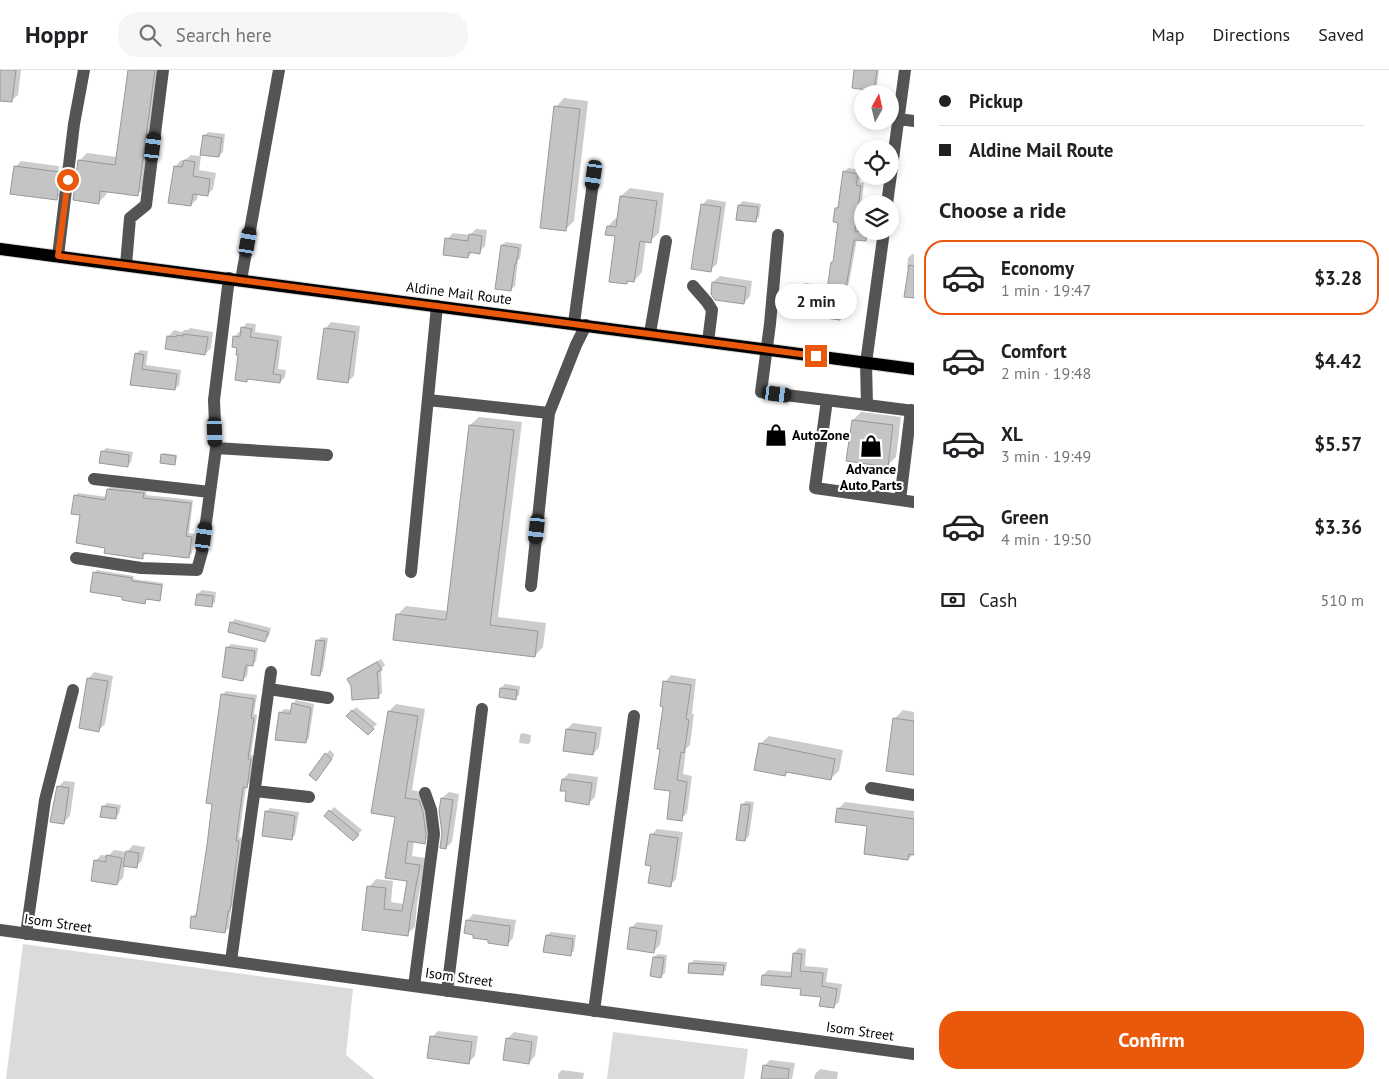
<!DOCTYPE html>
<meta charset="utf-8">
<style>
:root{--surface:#fff;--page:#f6f6f6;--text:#202124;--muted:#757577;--line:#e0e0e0;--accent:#ea580c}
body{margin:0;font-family:"PT Sans",sans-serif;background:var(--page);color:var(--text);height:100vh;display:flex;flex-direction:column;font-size:19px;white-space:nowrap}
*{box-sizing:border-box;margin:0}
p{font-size:16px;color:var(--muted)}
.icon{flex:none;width:28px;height:28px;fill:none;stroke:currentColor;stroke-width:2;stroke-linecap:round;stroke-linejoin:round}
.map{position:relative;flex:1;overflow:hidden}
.panel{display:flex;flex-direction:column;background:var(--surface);width:475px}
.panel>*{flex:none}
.guide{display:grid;align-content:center;height:110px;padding:0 25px;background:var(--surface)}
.needle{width:32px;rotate:8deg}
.fabs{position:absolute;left:854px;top:15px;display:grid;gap:10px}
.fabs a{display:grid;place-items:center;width:45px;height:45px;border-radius:50%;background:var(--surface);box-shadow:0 2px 8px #0003;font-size:25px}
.end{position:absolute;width:22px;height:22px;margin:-11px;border:6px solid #ea580c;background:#fff;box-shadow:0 0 0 2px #fff}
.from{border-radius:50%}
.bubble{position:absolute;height:35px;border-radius:18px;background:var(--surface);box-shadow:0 2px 8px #0003;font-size:16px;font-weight:700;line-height:35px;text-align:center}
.car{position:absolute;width:15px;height:30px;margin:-15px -8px;border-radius:6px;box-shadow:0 0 4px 1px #0007;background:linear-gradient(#222 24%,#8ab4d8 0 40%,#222 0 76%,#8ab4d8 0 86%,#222 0)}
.guide b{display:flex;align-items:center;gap:18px;height:48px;font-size:19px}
.guide b+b{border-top:1px solid var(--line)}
.guide i{width:12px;height:12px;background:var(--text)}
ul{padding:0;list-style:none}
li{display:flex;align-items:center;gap:15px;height:75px;margin:0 10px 8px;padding:0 15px;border:2px solid transparent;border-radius:20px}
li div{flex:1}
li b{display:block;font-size:19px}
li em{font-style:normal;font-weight:700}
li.current{border-color:var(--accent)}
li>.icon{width:45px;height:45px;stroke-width:1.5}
h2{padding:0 25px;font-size:22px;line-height:60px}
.pay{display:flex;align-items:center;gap:12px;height:55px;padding:0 25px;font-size:19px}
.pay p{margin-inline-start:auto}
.cta{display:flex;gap:10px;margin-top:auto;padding:10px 25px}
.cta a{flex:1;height:58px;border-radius:20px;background:var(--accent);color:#fff;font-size:20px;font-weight:700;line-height:58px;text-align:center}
header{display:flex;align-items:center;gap:30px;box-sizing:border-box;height:70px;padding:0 25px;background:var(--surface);border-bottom:1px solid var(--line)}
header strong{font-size:24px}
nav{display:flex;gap:28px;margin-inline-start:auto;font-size:18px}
.search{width:350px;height:45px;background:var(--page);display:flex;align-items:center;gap:12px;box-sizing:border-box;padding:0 18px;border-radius:20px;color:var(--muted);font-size:19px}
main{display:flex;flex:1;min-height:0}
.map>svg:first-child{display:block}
.green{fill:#dbdbdb}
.shadow{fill:#0003;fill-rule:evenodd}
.building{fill:#c4c4c4;stroke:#989898}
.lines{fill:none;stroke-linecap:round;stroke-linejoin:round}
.major-casing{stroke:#dbdbdb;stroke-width:14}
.minor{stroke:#545454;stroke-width:12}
.major{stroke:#000;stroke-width:12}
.route{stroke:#ea580c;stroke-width:6}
.labels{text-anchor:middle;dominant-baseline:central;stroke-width:4;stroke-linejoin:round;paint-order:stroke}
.street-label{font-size:14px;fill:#000;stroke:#fff}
.poi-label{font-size:14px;font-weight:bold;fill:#000;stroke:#fff;text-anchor:start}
</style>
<header>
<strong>Hoppr</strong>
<div class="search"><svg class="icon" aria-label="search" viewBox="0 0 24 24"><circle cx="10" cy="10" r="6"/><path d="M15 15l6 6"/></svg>Search here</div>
<nav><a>Map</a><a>Directions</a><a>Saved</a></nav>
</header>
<main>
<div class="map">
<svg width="914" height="1009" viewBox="0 0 914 1009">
<rect width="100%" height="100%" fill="#fff"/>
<path class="green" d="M23,874L353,919L346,985L375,1009H6Z
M613,962L748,979L744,1009H607Z"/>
<path class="shadow" d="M0,0H21L18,25L11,31L0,29Z
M129,0H161L145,117L137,125L107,121L106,125L98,133L79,91L87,83L117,87Z
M855,0H879L877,16L873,20Z
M564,28L588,31L574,151L565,160L556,37Z
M208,62L225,64L223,82L219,86L204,66Z
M191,85L201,86L199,100L216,103L213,119L207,125L198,124L197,129L191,135L175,97L181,90L184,91Z
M21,91L65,97L62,123L56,129L15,97ZM59,96H62L59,124H56Z
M848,98L861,100L860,112L864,113L859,157L862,158V161H870L869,166L865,170L857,169L849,213L848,214L844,245L840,249L801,216L805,213L829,216L832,193L835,190L840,152L836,138L840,135L844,102Z
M630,118L664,123L659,163L650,171H646L642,202L634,211L629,210L627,213L616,165L608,156L616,148H618L621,126Z
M708,129L726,132L717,194L710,200L702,135Z
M743,131L761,134L759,147L755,151L739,135Z
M476,159L487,160L485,176L479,182H473L468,187L447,169L453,163L470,165Z
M506,172L522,174L520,189L518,190L515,216L511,220L502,175Z
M912,184H914V227L909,199L907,198L908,188Z
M720,206L752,211L750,226L744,233L713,212Z
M331,252L360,256L354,306L347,312L325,259Z
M247,253L256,254L255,262L282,266L278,299L286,300L285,307L280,312L249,308L247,310L235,266L240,261L242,262V258Z
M190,258L213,262L211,278L205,284L168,267L174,260L182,262L184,260H188Z
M140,280L148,281L146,295L181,300L179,315L175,319L132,314L136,284Z
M861,342L901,347L896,387L887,396L848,390L853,350Z
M479,347L522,352L498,547L546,553L543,577L535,586L397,545L406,536L448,541L470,355Z
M106,378L133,382L131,392L127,396L102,382Z
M164,383L177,385L176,392L174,394L163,385Z
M111,416L147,420L146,425L193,430L189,463L195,464L192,483L189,486L146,482V484L142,487L106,477L82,444L75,426L78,423L107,427L108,419Z
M97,500L134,506L133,509L163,513L161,527L159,530L147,528L145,532L94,503Z
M202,520L216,522L215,532L211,536L198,524Z
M235,549L271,558L269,566L265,570L231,553Z
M321,567L328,568L323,601L319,604L317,571Z
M231,574L258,578L256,591L252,595L249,594L247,606L243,610L227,578Z
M381,589L385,595L381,599L382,623L378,626L352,616L348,609L352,605Z
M94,602L113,606L105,654L99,660L88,609Z
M671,605L696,609L692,644H694L690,675L686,679L683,704L692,706L687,743L681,749L672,720L661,678L665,636V612Z
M505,614L520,616L519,625L515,628L501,618Z
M226,621L257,625L254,644L257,645L251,685L254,686L250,712L246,717L239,767L243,768L233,836L231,838L229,858L225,862L192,847L196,843H198L213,733L222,625Z
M296,630L314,634L309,668L306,672L280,643L284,639L292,640L293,634Z
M396,634L425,639L412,720L426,723L431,765L424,772L414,771L412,786L426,788L417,834L415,857L407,864L364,859L369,817L376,809L393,811L391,832L404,834L408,810L387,806L396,746L389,641Z
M356,637L377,654L368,663L348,646Z
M903,640L914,642V704L894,649Z
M573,653L602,657L599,677L593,684L567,659Z
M522,663L531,665L530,673L528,674L519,673L520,665Z
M769,666L843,680L839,701L830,709L789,701L785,705L760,674Z
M330,680L334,684V686L320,705L326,684Z
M569,703L598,707L595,727L589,733L568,720L563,709Z
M64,711L75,712L70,746L64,752L58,717Z
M449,722L459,724L452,772L446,778L443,763L442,728Z
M746,731L754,732L749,766L745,770L742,735Z
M845,732L914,741V784L908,789L868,755L838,739Z
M107,733L121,735L119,744L115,748L103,737Z
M334,737L362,760L353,770L326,746Z
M270,738L299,742L295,765L291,769L266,742Z
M657,759L683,762L676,809L670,815L652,795L651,765Z
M133,775L145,777L142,790L136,797L125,795L123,808L117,814L95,791L101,785L108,786L114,780L127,782Z
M473,844L516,850L513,868L507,875L490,869L467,851Z
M637,852L663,855L660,875L654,881L631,858Z
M551,862L576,865L574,881L570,884L547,865Z
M799,878L806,879L805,896L828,898L826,912L842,914L839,932L833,937L822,926L763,905L768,900L792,902L794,883Z
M658,884L667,885L665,903L661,907L654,887Z
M694,890L727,892L726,900L722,904L690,894Z
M438,961L478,966L475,986L469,992L432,967Z
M514,962L538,966L535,986L529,993L507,969Z
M770,990L795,993L792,1009H762L764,996Z
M820,999L838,1002L837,1009H814L815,1004Z
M562,1000L584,1003L583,1009H558V1004Z"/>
<path class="building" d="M0,0H16L12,32L0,31Z
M128,0H155L138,126L100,121L99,134L73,130L78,90L115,95Z
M854,0H877L874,21L852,18Z
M554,36L580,39L566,161L540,158Z
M203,65L222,68L219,87L200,85Z
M184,90L195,92L193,106L210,109L208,126L193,124L191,136L168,133L174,96L182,97Z
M14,96L60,102L57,130L10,124Z
M843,101L858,104L856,115L861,116L855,161L867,162L866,171L854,170L846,218H845L840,250L796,244L800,216L827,220L831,192H833L838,153L833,152L835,138H838Z
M620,126L657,131L651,173L640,171L634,212L627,211V214L609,212L615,166L605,165L607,156L616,157Z
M701,134L721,137L711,202L691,199Z
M738,135L758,137L756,152L736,150Z
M469,164L482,166L480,184L469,182L468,188L443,185L445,168L468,171Z
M501,175L519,178L516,194H515L511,221L495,219Z
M909,195L914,196V228L904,227Z
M712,212L746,217L744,234L715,230L711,224Z
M241,257L252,259L250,267L278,271L273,304L281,305L280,313L247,309V312L235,310L238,285H236L237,278L232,277L233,266L240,267Z
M324,258L355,262L348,313L317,309Z
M183,264L208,267L205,285L165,279L167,266L176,267L177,265L183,266Z
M135,283L144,285L142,299L177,304L175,320L130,315Z
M852,350L893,355L888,397L846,391Z
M469,355L514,360L490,555L538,561L535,587L393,570L396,544L446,550Z
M101,381L129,385L128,397L99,393Z
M161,384L176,386L175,395L160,393Z
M107,419L144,423L143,428L191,433L186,466L192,467L189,488L143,483V489L104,483L105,478L76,473L80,445L71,444L74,425L105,430Z
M93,502L132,508V511L162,515L160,531L146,529L145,534L122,530V527L90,522Z
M197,524L213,526L212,537L195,535Z
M230,552L268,562L265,572L228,562Z
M316,570L325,571L320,606L311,605Z
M226,577L255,581L253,596L246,595L243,611L222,607Z
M377,592L382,600L377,602L379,628L352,630L351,616L347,609Z
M87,608L108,611L99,662L79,658Z
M663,611L691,615L686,649L689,650L684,683L681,682L677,710L687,712L682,751L667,749L670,721L654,719L660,679H657L663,637L660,636Z
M500,618L517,620L516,630L499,627Z
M221,624L254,629L251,648H254L248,689H251L247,718L243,717L236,771H239L230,841H228L225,863L190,858L191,846L196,847L207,775L212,734L206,733Z
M292,633L311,638L306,673L275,670L279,642L290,644Z
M352,640L374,659L368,665L346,646Z
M388,641L418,646L405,728L419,730L423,742L426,764L425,774L408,771L405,793L420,795L411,842L408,866L362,860L367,816L386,818L384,839L402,841L407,811L385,808L395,747L371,743Z
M893,648L914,651V705L886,701Z
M566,659L596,663L593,685L563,681Z
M759,673L835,689L831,710L786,702L785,706L754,700Z
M325,683L332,689L316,711L309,705Z
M562,709L592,713L589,735L565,731L566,721H560Z
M57,716L69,718L64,754L50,752Z
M441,728L453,730L446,779L440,778L442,763L439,741Z
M741,734L750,735L745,771L736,770Z
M102,736L117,738L116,749L100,747Z
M837,738L914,749V785L909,784L908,790L864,784L867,756L835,752Z
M329,740L359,765L353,771L324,746Z
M265,741L295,746L292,770L262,766Z
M650,764L678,768L671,817L648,813L651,796L645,795Z
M126,781L139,783L137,798L123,796Z
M106,785L122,788L117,815L91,811L94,790L106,792Z
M466,850L510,856L508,876L488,873V870L473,868V865L464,863Z
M630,857L657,861L654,883L627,879Z
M546,865L573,869L571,886L543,882Z
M793,883L802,884L800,901L823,903L822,916L837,919L834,938L819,936L821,927L800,925L801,919L761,915L762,905L791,907Z
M653,887L664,888L661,908L650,906Z
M689,893L724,895L723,905L688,903Z
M430,966L472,972L469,994L427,988Z
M506,968L532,972L529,994L503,990Z
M763,995L789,999L788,1009H761Z"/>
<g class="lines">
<defs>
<path id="major" d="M0,179L914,299"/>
</defs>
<use href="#major" class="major-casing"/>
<path class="minor" d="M899,49L914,51
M887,134L905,0
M884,161L866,293L867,335L914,341
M778,165L770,254L761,322L867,335
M58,186L74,54L84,0
M126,195L130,148L146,135L163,0
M241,210L279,0
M693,216L707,232L712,240L708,272
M574,253L594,105
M650,263L666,171
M428,330L549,343
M827,330L815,418L900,430
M911,340L900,430L914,432
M216,378L327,385
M94,409L210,422
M76,488L141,498L197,500L202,482L216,378L214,330L229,208
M411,502L437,236
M531,516L549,343L576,275L586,255
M269,619L328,628
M871,718L914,725
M255,721L309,727
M0,860L914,984
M26,864L45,730L73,620
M231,891L271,602
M414,916L434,764L431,740L425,723
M447,921L482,639
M594,941L634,646"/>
<use href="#major" class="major"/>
</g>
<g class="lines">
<path class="route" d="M68,110L58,186L816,286"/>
</g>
<defs>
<symbol id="shop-bare" viewBox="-9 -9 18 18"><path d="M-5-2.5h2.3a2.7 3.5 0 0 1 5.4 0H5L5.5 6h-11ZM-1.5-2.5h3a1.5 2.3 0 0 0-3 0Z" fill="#000" stroke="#fff" stroke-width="2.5" paint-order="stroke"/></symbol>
</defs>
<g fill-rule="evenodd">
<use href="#shop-bare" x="760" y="349" width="32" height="32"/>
<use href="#shop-bare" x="855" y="360" width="32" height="32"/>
</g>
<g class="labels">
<g class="street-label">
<text transform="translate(459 223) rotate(7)">Aldine Mail Route</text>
<text transform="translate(58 853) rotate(8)">Isom Street</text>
<text transform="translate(459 907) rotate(8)">Isom Street</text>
<text transform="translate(860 961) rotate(8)">Isom Street</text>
</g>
<g class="poi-label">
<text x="792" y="365">AutoZone</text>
<text x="871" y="399" text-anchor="middle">Advance<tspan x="871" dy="16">Auto Parts</tspan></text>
</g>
</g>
</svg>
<div class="fabs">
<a><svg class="needle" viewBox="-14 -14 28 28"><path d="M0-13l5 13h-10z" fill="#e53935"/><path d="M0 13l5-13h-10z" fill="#757577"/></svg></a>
<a><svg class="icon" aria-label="locate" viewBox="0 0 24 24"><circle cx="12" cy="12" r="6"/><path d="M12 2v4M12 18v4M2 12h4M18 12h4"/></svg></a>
<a><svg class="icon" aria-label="layers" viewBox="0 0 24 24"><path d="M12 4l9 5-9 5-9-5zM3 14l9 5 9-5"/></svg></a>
</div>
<i class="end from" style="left:68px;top:110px"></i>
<i class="end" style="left:816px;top:286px"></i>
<div class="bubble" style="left:775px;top:214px;width:82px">2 min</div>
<i class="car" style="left:153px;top:77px;rotate:7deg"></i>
<i class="car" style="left:594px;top:105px;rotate:188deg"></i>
<i class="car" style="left:248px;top:172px;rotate:10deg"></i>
<i class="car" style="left:777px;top:324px;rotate:97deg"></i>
<i class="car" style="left:215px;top:362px;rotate:178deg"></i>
<i class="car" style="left:537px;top:459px;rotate:186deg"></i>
<i class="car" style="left:204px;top:467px;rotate:8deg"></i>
</div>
<section class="panel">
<div class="guide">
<b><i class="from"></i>Pickup</b>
<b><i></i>Aldine Mail Route</b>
</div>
<h2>Choose a ride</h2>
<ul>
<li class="current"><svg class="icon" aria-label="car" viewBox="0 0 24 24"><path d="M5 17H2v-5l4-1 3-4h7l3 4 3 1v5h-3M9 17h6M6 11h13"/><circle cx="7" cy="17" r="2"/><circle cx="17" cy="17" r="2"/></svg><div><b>Economy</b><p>1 min · 19:47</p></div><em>$3.28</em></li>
<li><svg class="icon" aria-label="car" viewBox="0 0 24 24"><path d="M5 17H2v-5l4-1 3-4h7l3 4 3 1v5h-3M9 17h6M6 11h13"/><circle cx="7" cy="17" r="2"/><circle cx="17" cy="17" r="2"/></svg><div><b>Comfort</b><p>2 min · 19:48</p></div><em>$4.42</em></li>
<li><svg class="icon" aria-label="car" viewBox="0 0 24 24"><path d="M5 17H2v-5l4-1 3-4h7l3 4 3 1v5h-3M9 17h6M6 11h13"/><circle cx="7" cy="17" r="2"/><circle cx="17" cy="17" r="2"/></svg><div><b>XL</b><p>3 min · 19:49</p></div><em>$5.57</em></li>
<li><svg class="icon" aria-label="car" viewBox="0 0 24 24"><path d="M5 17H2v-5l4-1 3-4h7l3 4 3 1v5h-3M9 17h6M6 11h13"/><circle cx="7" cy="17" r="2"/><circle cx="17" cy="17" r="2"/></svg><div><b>Green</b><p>4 min · 19:50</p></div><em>$3.36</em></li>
</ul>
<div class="pay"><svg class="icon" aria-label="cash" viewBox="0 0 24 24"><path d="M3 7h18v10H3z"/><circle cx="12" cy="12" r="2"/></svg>Cash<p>510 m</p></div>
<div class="cta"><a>Confirm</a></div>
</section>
</main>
